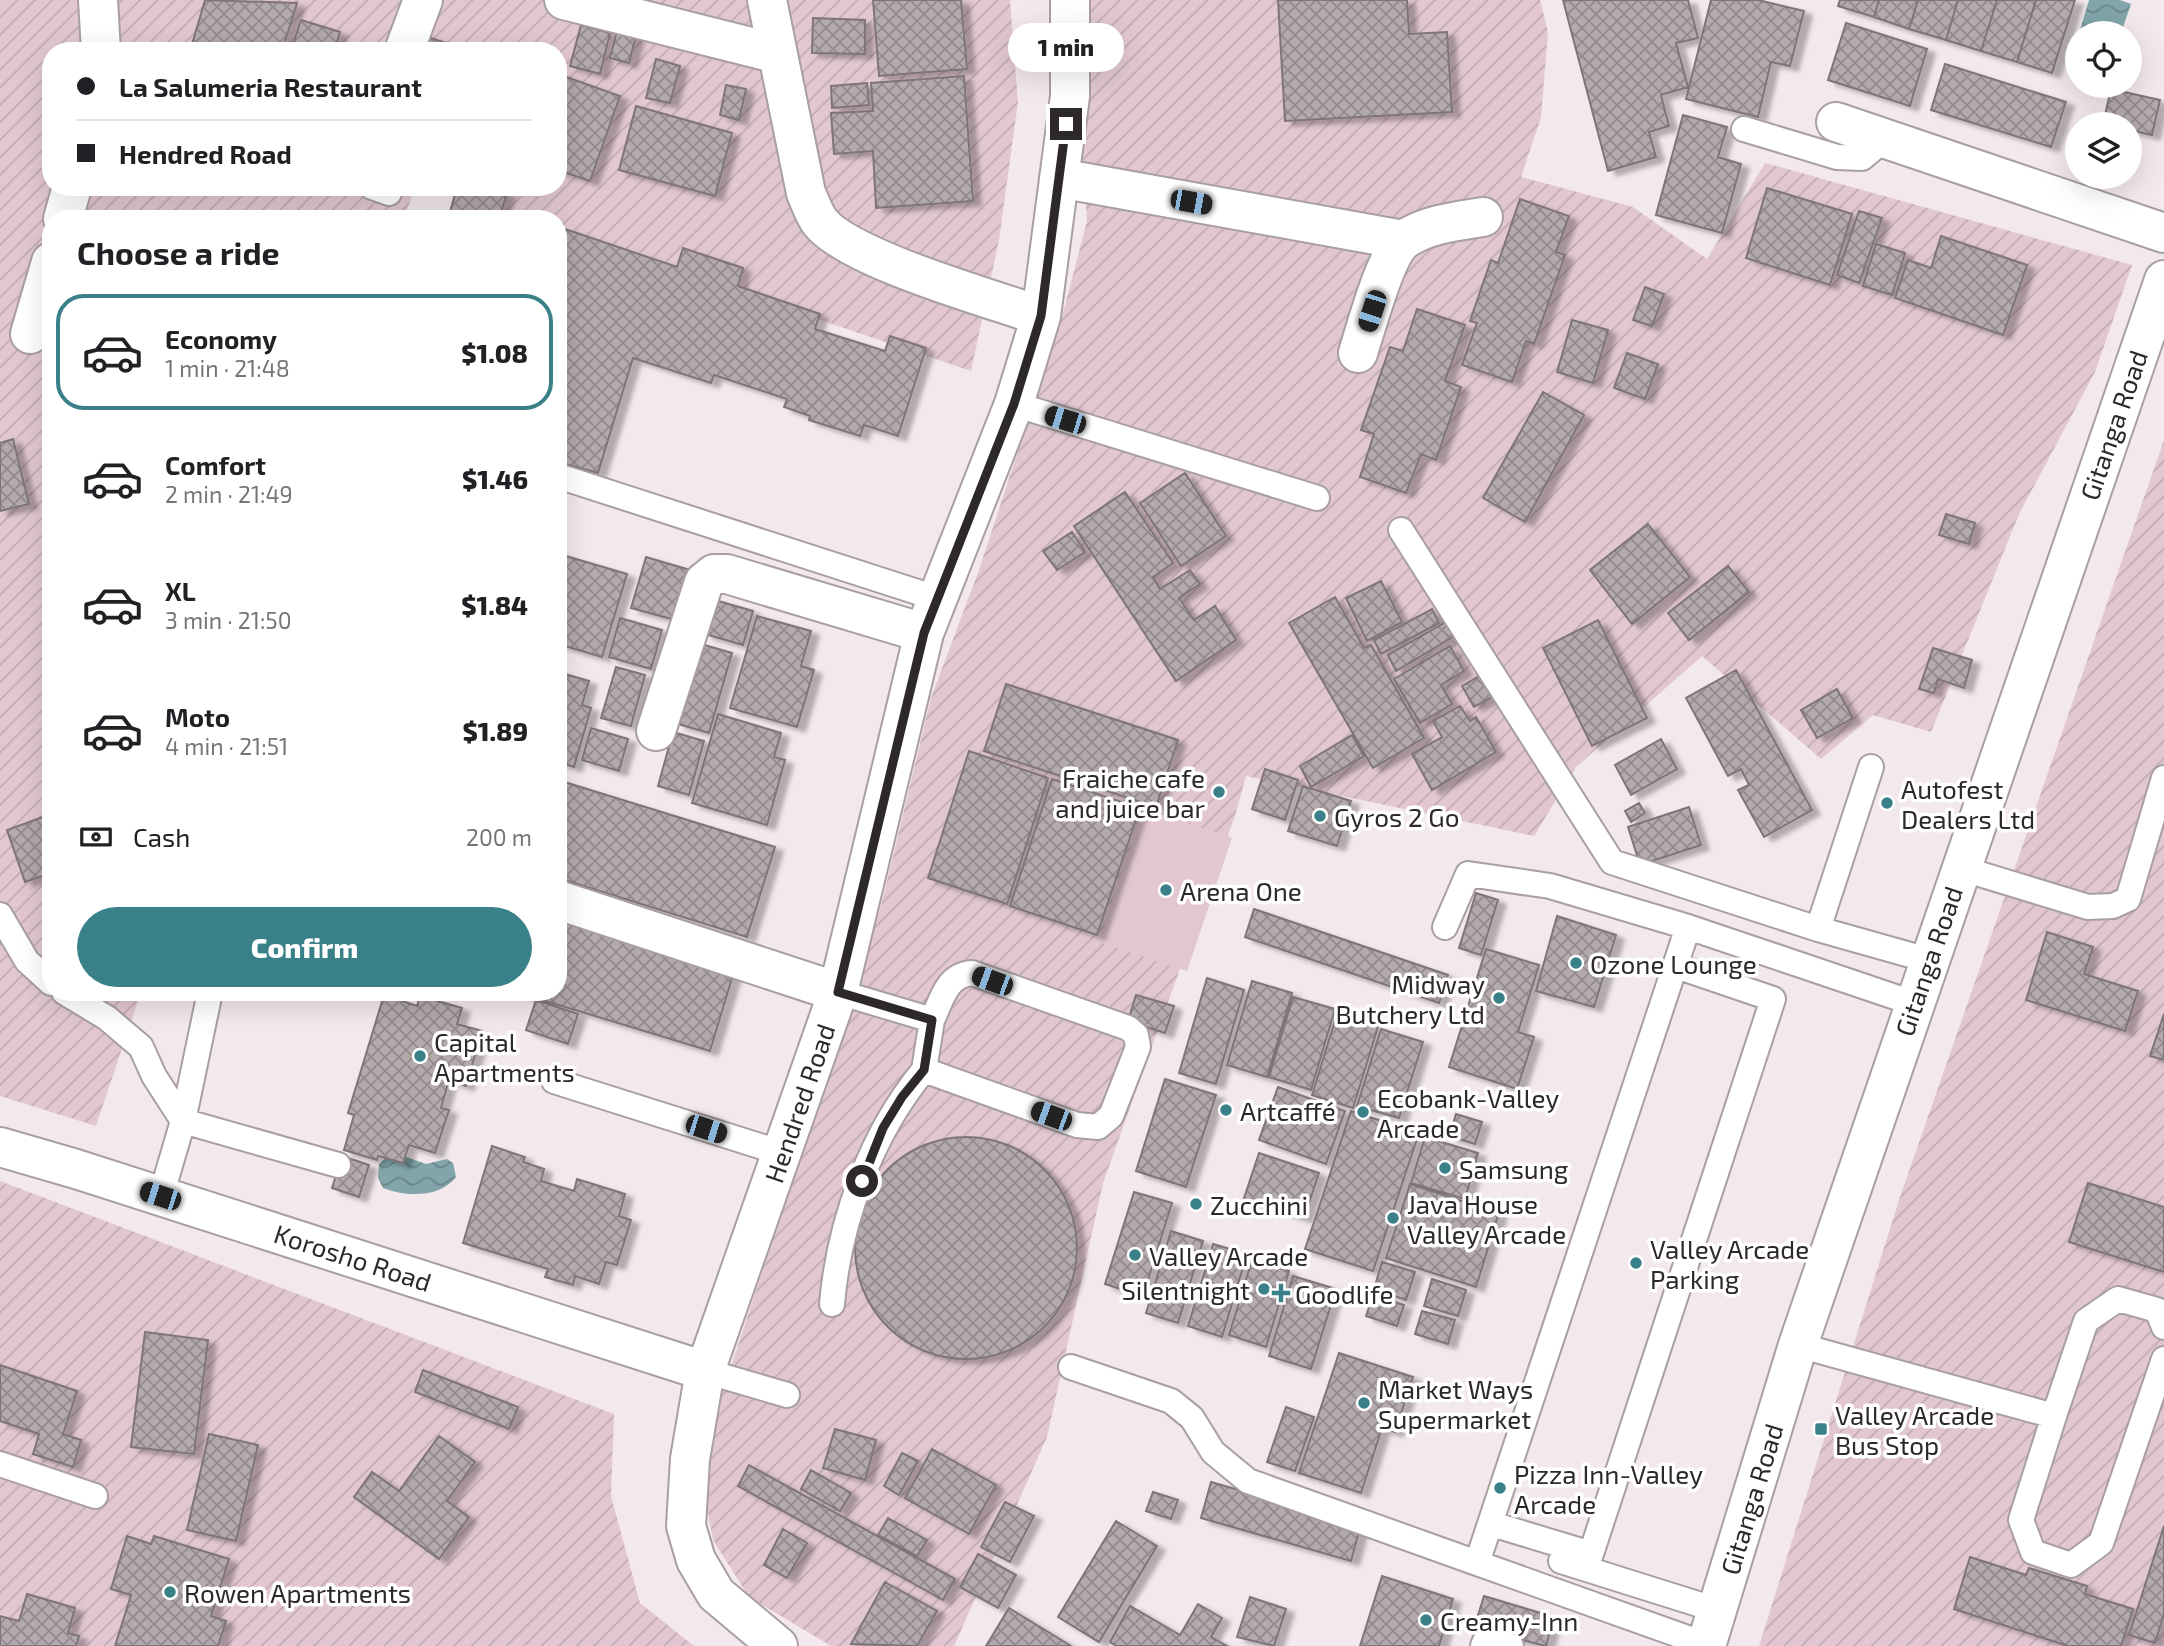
<!DOCTYPE html>
<meta charset="utf-8">
<style>
:root{--surface:#fff;--page:#f2f2f2;--text:#202124;--muted:#757577;--line:#e0e0e0;--accent:#398089}
body{margin:0;font-family:"Exo 2",sans-serif;background:var(--page);color:var(--text);height:100vh;display:flex;flex-direction:column;font-size:26px;white-space:nowrap}
*{box-sizing:border-box;margin:0}
p{font-size:23px;color:var(--muted)}
.icon{flex:none;width:38px;height:38px;fill:none;stroke:currentColor;stroke-width:2;stroke-linecap:round;stroke-linejoin:round}
.map{position:relative;flex:1;overflow:hidden}
.details{position:absolute;left:42px;top:210px;width:525px;height:791px;display:flex;flex-direction:column;background:var(--surface);border-radius:28px;box-shadow:0 7px 28px #0002}
.details>*{flex:none}
.top-card{position:absolute;left:42px;top:42px;width:525px;height:154px;border-radius:28px;box-shadow:0 7px 28px #0002;display:grid;align-content:center;height:154px;padding:0 35px;background:var(--surface)}
.fabs{position:absolute;left:2065px;top:21px;display:grid;gap:14px}
.fabs a{display:grid;place-items:center;width:77px;height:77px;border-radius:50%;background:var(--surface);box-shadow:0 7px 28px #0002;font-size:35px}
.end{position:absolute;width:32px;height:32px;margin:-16px;border:9px solid #2d282a;background:#fff;box-shadow:0 0 0 4px #fff}
.from{border-radius:50%}
.bubble{position:absolute;height:49px;border-radius:24px;background:var(--surface);box-shadow:0 7px 28px #0002;font-size:23px;font-weight:800;line-height:49px;text-align:center}
.car{position:absolute;width:21px;height:42px;margin:-21px -10px;border-radius:9px;box-shadow:0 0 5px 2px #0007;background:linear-gradient(#222 24%,#8ab4d8 0 40%,#222 0 76%,#8ab4d8 0 86%,#222 0)}
.top-card b{display:flex;align-items:center;gap:24px;height:66px;font-size:26px}
.top-card b+b{border-top:2px solid var(--line)}
.top-card i{width:18px;height:18px;background:var(--text)}
ul{padding:0;list-style:none}
li{display:flex;align-items:center;gap:21px;height:116px;margin:0 14px 10px;padding:0 21px;border:4px solid transparent;border-radius:28px}
li div{flex:1}
li b{display:block;font-size:26px}
li em{font-style:normal;font-weight:800}
li.on{border-color:var(--accent)}
li>.icon{width:63px;height:63px;stroke-width:1.5}
h2{padding:0 35px;font-size:32px;line-height:84px}
.pay{display:flex;align-items:center;gap:18px;height:77px;padding:0 35px;font-size:26px}
.pay p{margin-inline-start:auto}
.primary-button{display:flex;gap:14px;margin-top:auto;padding:14px 35px}
.primary-button a{flex:1;height:80px;border-radius:42px;background:var(--accent);color:#fff;font-size:28px;font-weight:800;line-height:80px;text-align:center}
.map>svg:first-child{display:block}
.garden{fill:url(#garden-furrows)}
.pitch{fill:#e2c7d2}
.water{fill:url(#water-waves)}
.building{fill:url(#building-cross-hatch);stroke:#7f7579;stroke-width:2;filter:url(#shadow)}
.lines{fill:none;stroke-linecap:round;stroke-linejoin:round}
.service-casing{stroke:#a99fa3;stroke-width:28}
.minor-casing{stroke:#a99fa3;stroke-width:42}
.secondary-casing{stroke:#a99fa3;stroke-width:42}
.service{stroke:#fff;stroke-width:24}
.minor{stroke:#fff;stroke-width:38}
.secondary{stroke:#fff;stroke-width:38}
.route{stroke:#2d282a;stroke-width:9}
.poi-dot{fill:#398089;stroke:#fff;stroke-width:2.5}
.labels{text-anchor:middle;dominant-baseline:central;stroke-width:7;stroke-linejoin:round;paint-order:stroke}
.street-label{font-size:26px;fill:#2d282a;stroke:#fff}
.poi-label{font-size:26px;fill:#2d282a;stroke:#fff;text-anchor:start}
</style>
<div class="map">
<svg width="2164" height="1646" viewBox="0 0 2164 1646">
<defs>
<pattern id="garden-furrows" width="10" height="10" patternUnits="userSpaceOnUse" patternTransform="scale(1.75)"><rect width="10" height="10" fill="#e2c7d2"/><path d="M-1 1l2-2M0 10L10 0M9 11l2-2" fill="none" stroke="#c2abb4"/></pattern>
<pattern id="water-waves" width="16" height="10" patternUnits="userSpaceOnUse" patternTransform="scale(1.75)"><rect width="16" height="10" fill="#81a5ab"/><path d="M0 5q4-4 8 0t8 0" fill="none" stroke="#6a868b"/></pattern>
<pattern id="building-cross-hatch" width="8" height="8" patternUnits="userSpaceOnUse" patternTransform="scale(1.75)"><rect width="8" height="8" fill="#b4a9ad"/><path d="M0 0l8 8M0 8l8-8" fill="none" stroke="#938a8d"/></pattern>
<filter id="shadow"><feDropShadow dx="8" dy="4.5" stdDeviation="2" flood-color="#0004"/></filter>
</defs>
<rect width="100%" height="100%" fill="#f3e8ec"/>
<path class="garden" d="M0,0H1010L1018,102L999,240L971,371L558,231V219H523L430,187H558V51H51V187H415L404,219H51V992H141L96,1126L0,1096Z
M1072,0H1540L1548,32L1541,117L1521,177L1633,207L1707,259L1765,163L2132,265L2095,372L2019,514L1931,732L1873,715L1821,759L1702,656L1576,767L1534,836L1246,776L1235,816L1103,1183L1047,1437L954,1646H831L749,1597L713,1540L704,1492L716,1413L881,906L931,698L979,570L1062,317L1087,221Z
M2164,440V1646H1759L1900,1197Z
M0,1181L614,1414L611,1496L640,1603L694,1646H0Z"/>
<path class="pitch" d="M1143,808L1232,838L1187,971L1099,942Z"/>
<path class="water" d="M2089,0H2120L2131,4L2121,33H2079Z
M401,1155L426,1164L447,1159L453,1163L456,1177C440,1198 406,1197 383,1188L378,1178L379,1164L388,1156Z"/>
<path class="building" d="M205,0L297,3L282,51H190Z
M873,0H961L967,69L879,76Z
M1278,0H1407L1409,34L1447,32L1452,112L1285,121Z
M1563,0H1688L1698,38L1676,43L1688,87L1661,95L1669,126L1649,132L1656,157L1608,171Z
M1711,0H1758L1804,11L1790,66L1771,62L1758,117L1686,99Z
M1840,0H1879L1874,17L1838,6Z
M1879,0H1918L1909,29L1874,17Z
M1918,0H1958L1946,40L1909,29Z
M1958,0H1997L1981,51L1946,40Z
M1997,0H2036L2017,62L1981,51Z
M2036,0H2075L2052,73L2017,62Z
M813,18L865,20V54L812,53Z
M620,19L639,24L629,63L610,58Z
M301,20L340,32L334,51H291Z
M1846,23L1927,49L1910,106L1828,80Z
M581,25L610,33L600,74L570,66Z
M415,33L471,51H409Z
M656,59L680,66L670,103L646,98Z
M1945,64L2066,102L2051,147L1931,110Z
M558,74L620,96L590,181L558,170Z
M964,76L973,201L876,208L873,151L834,154L831,113L873,111L871,83Z
M867,83L869,105L832,108L831,86Z
M726,85L746,89L739,120L720,115Z
M2111,89L2160,100L2152,135L2130,130V124H2103Z
M636,106L732,133L715,196L619,170Z
M1683,115L1727,127L1718,157L1741,164L1722,233L1656,215Z
M457,187H485L507,193L499,219H448Z
M1767,188L1852,214L1830,285L1746,258Z
M1520,199L1569,216L1556,252L1565,255L1534,344L1526,341L1512,382L1462,365L1477,323L1470,321L1491,260L1498,263Z
M1859,211L1882,218L1859,283L1837,275Z
M565,229L677,267L683,248L743,268L738,286L820,314L815,329L885,351L890,336L926,348L898,436L864,425L860,436L809,420L810,416L784,407L787,399L714,375L711,383L633,358L598,473L558,462V249Z
M1941,236L2027,265L2003,335L1895,298L1908,260L1931,268Z
M1876,244L1905,253L1892,295L1863,286Z
M1645,287L1664,294L1652,326L1633,320Z
M1417,309L1465,325L1445,381L1461,387L1436,460L1421,454L1406,493L1360,477L1374,434L1361,430L1390,347L1403,351Z
M1572,320L1608,330L1593,383L1557,372Z
M1627,353L1658,364L1645,399L1614,388Z
M1543,392L1584,415L1525,522L1483,498Z
M13,439L29,504L0,511V443Z
M1185,473L1226,536L1181,566L1140,503Z
M1125,492L1173,563L1153,577L1160,589L1190,570L1200,584L1179,598L1194,620L1215,606L1236,640L1176,681L1074,526Z
M1946,514L1975,523L1969,544L1939,535Z
M1648,524L1690,577L1632,624L1590,570Z
M1072,532L1085,552L1057,570L1043,551Z
M559,554L627,574L602,657L558,644Z
M646,557L690,570L675,620L631,608Z
M1728,566L1749,592L1689,640L1668,613Z
M1381,581L1402,622L1367,641L1346,598Z
M1335,597L1364,648L1371,645L1424,738L1373,768L1289,623Z
M715,600L753,611L743,645L705,634Z
M1432,609L1439,623L1381,654L1374,640Z
M757,616L811,631L801,666L814,670L797,727L730,708Z
M620,618L662,630L651,669L609,657Z
M1453,618L1461,632L1396,671L1388,655Z
M1598,620L1647,718L1592,746L1543,648Z
M701,644L732,653L709,733L678,724Z
M1450,646L1464,671L1441,685L1452,704L1420,723L1394,679Z
M1933,648L1972,660L1964,688L1938,679L1934,693L1919,689Z
M616,667L645,675L631,726L601,718Z
M1736,670L1812,810L1764,837L1738,790L1749,785L1741,769L1728,776L1686,698Z
M558,672L589,681L582,705L591,708L574,767L558,762Z
M1481,675L1494,696L1474,707L1462,686Z
M1006,684L1178,740L1156,807L984,751Z
M1837,689L1853,718L1817,738L1801,710Z
M1460,706L1470,721L1476,717L1496,752L1432,790L1412,754L1442,737L1433,721Z
M718,714L781,733L774,757L785,760L767,825L692,803Z
M591,728L628,739L619,771L582,760Z
M673,732L704,741L689,795L658,786Z
M1352,735L1364,756L1311,787L1300,766Z
M1661,739L1677,769L1631,795L1615,765Z
M969,751L1048,778L1007,904L928,878Z
M1265,769L1298,780L1285,820L1252,809Z
M1052,779L1140,808L1097,935L1010,906Z
M558,780L775,847L747,937L558,878Z
M1303,786L1351,801L1337,846L1288,831Z
M1639,803L1645,813L1631,822L1625,811Z
M1689,807L1701,845L1640,865L1628,827Z
M51,814V873L25,882L7,830Z
M1476,893L1498,900L1481,955L1459,948Z
M1254,909L1448,975L1439,1003L1245,937Z
M558,912L736,965L710,1051L516,992H558Z
M1557,916L1616,935L1594,1007L1536,991Z
M2047,932L2093,947L2084,974L2138,991L2125,1031L2026,1000Z
M1486,949L1539,965L1518,1032L1534,1037L1517,1089L1449,1067Z
M1207,978L1244,990L1216,1084L1179,1073Z
M1252,981L1292,993L1267,1077L1227,1065Z
M384,995L417,1006L420,996L462,1008L457,1024L482,1031L466,1086L449,1080L441,1108L449,1110L435,1153L409,1145L403,1163L378,1156L377,1160L344,1150L354,1115L348,1113Z
M1136,995L1174,1006L1165,1033L1128,1021Z
M1293,997L1335,1009L1311,1090L1269,1077Z
M536,1000L578,1014L568,1044L526,1030Z
M1337,1014L1378,1027L1353,1108L1312,1095Z
M2164,1014V1060L2150,1056Z
M1381,1029L1423,1042L1399,1118L1357,1106Z
M1165,1079L1216,1095L1186,1187L1136,1171Z
M1278,1087L1345,1111L1326,1164L1259,1140Z
M1351,1111L1419,1133L1373,1271L1305,1249Z
M1456,1114L1482,1122L1475,1144L1449,1136Z
M1425,1137L1478,1153L1465,1199L1411,1183Z
M855 1248a111 111 0 1 1 222 0a111 111 0 1 1-222 0Z
M492,1146L525,1157L523,1162L544,1169L541,1181L574,1191L577,1179L625,1194L619,1216L631,1220L617,1265L606,1262L599,1284L575,1276L573,1285L545,1277L548,1269L463,1243Z
M1259,1153L1319,1173L1304,1218L1244,1198Z
M342,1156L369,1165L359,1197L332,1188Z
M2088,1183L2164,1207V1272L2069,1242Z
M1410,1184L1499,1213L1476,1287L1386,1258Z
M1134,1192L1172,1203L1143,1296L1105,1284Z
M1171,1231L1203,1241L1178,1323L1146,1313Z
M1213,1244L1247,1254L1222,1337L1188,1326Z
M1252,1260L1289,1271L1266,1347L1229,1335Z
M1382,1262L1415,1272L1406,1300L1374,1289Z
M1293,1276L1336,1289L1311,1369L1269,1356Z
M1432,1279L1466,1290L1458,1316L1424,1306Z
M1373,1295L1404,1305L1397,1326L1366,1316Z
M1422,1311L1455,1320L1448,1344L1415,1334Z
M145,1332L208,1340L194,1454L131,1447Z
M1339,1353L1413,1377L1395,1432L1382,1428L1361,1493L1299,1473Z
M0,1365L77,1391L63,1434L81,1440L73,1467L33,1454L39,1434L0,1421Z
M423,1370L518,1407L509,1429L415,1392Z
M1286,1407L1314,1417L1295,1471L1267,1462Z
M835,1429L876,1440L865,1480L823,1468Z
M209,1434L258,1445L236,1541L187,1530Z
M439,1436L475,1462L447,1501L469,1517L439,1559L354,1497L372,1472L399,1491Z
M932,1449L996,1485L969,1534L905,1498Z
M902,1453L918,1461L899,1495L884,1486Z
M749,1465L955,1579L943,1600L738,1486Z
M811,1470L851,1493L840,1511L801,1489Z
M1211,1482L1361,1525L1351,1561L1201,1518Z
M1153,1492L1178,1500L1171,1519L1146,1511Z
M1005,1502L1034,1516L1010,1562L981,1547Z
M888,1518L927,1540L917,1556L878,1535Z
M1116,1521L1157,1546L1099,1642L1058,1617Z
M2164,1526V1614L2155,1643L2129,1635Z
M783,1529L807,1543L787,1578L764,1565Z
M127,1536L151,1544L154,1536L229,1559L211,1616L226,1621L218,1646H115L131,1595L111,1589Z
M978,1554L1016,1575L998,1608L960,1587Z
M1970,1557L2026,1575L2029,1568L2087,1586L2085,1594L2133,1609L2121,1646H2068L1954,1609Z
M1382,1576L1453,1599L1439,1646H1360Z
M885,1582L937,1611L917,1646L851,1644Z
M27,1594L75,1608L68,1633L79,1636L76,1646H0V1616L19,1621Z
M1484,1596L1554,1617L1546,1646L1474,1628Z
M1250,1597L1286,1609L1274,1646L1237,1637Z
M1198,1604L1222,1618L1211,1637L1227,1646H1116L1110,1642L1130,1606L1180,1635Z
M1009,1608L1071,1646H986Z"/>
<g class="lines">
<defs>
<path id="service" d="M1744,129L1837,157L1862,158L1886,138
M372,187L389,193
M1014,404L1317,498
M558,476L936,598
M1401,530L1612,862L1818,929L1928,960
M1960,868L2088,907L2113,906L2128,899L2164,778
M0,915L27,961L51,983
M1445,927L1468,874L1550,886L1688,927
M1818,929L1871,767
M64,992L107,1018L141,1047L154,1076L183,1121L338,1165
M838,992L932,1020L924,1070L1077,1125L1098,1127L1111,1116L1138,1047L1136,1035L1128,1028L972,973C946,975 942,1000 932,1020
M554,1081L782,1153
M161,1196L183,1121L210,992
M832,1304C839,1222 871,1134 924,1070
M1798,1345L2054,1416L2086,1321L2118,1299L2157,1310L2164,1327
M1071,1367L1171,1401L1192,1418L1213,1452L1248,1481L1477,1563
M705,1371L787,1395
M2054,1416L2021,1520L2033,1552L2071,1565L2101,1543L2164,1359
M0,1464L95,1496
M1492,1524L1591,1554L1773,999L1676,966
M1561,1561L1717,1610
M1707,1645L1477,1563L1688,927L1913,1003
M1483,1646L1485,1641L1511,1646"/>
<path id="minor" d="M98,0L101,51
M564,0L778,54
M767,0L806,193C810,202 814,214 820,222C849,259 992,299 1041,316
M404,51L423,0
M1836,122L2164,233
M1059,178L1403,240
M63,219L72,187
M30,334L51,262
M1358,353C1366,328 1386,252 1405,239C1428,224 1457,221 1483,217
M656,731L704,582L714,574H727L924,633
M558,900L838,992
M0,1147L76,1169L705,1371
M778,1646L716,1594L696,1560L686,1526L690,1459L705,1371L838,992L924,633L1014,404L1041,316L1070,96V0"/>
<path id="secondary" d="M1706,1646L1798,1345L2164,280"/>
</defs>
<use href="#service" class="service-casing"/>
<use href="#minor" class="minor-casing"/>
<use href="#secondary" class="secondary-casing"/>
<use href="#service" class="service"/>
<use href="#minor" class="minor"/>
<use href="#secondary" class="secondary"/>
</g>
<g class="lines">
<path class="route" d="M862,1181L883,1128L902,1097L924,1070L932,1020L838,992L924,633L1014,404L1041,316L1066,124"/>
</g>
<g class="poi-dot">
<circle cx="1219" cy="792" r="7"/>
<circle cx="1887" cy="803" r="7"/>
<circle cx="1320" cy="816" r="7"/>
<circle cx="1166" cy="890" r="7"/>
<circle cx="1576" cy="963" r="7"/>
<circle cx="1499" cy="998" r="7"/>
<circle cx="420" cy="1056" r="7"/>
<circle cx="1226" cy="1110" r="7"/>
<circle cx="1363" cy="1112" r="7"/>
<circle cx="1445" cy="1168" r="7"/>
<circle cx="1196" cy="1204" r="7"/>
<circle cx="1393" cy="1218" r="7"/>
<circle cx="1135" cy="1255" r="7"/>
<circle cx="1636" cy="1263" r="7"/>
<circle cx="1264" cy="1289" r="7"/>
<path d="M1277.5 1282.5h7v7h7v7h-7v7h-7v-7h-7v-7h7z"/>
<circle cx="1364" cy="1403" r="7"/>
<rect x="1814" y="1422" width="14" height="14" rx="3.5"/>
<circle cx="1500" cy="1488" r="7"/>
<circle cx="170" cy="1592" r="7"/>
<circle cx="1426" cy="1620" r="7"/>
</g>
<g class="labels">
<g class="street-label">
<text transform="translate(2113 425) rotate(-71)">Gitanga Road</text>
<text transform="translate(1928 961) rotate(-71)">Gitanga Road</text>
<text transform="translate(799 1103) rotate(-71)">Hendred Road</text>
<text transform="translate(353 1257) rotate(18)">Korosho Road</text>
<text transform="translate(1751 1499) rotate(-73)">Gitanga Road</text>
</g>
<g class="poi-label">
<text x="1205" y="777" text-anchor="end">Fraiche cafe<tspan x="1205" dy="30">and juice bar</tspan></text>
<text x="1901" y="788">Autofest<tspan x="1901" dy="30">Dealers Ltd</tspan></text>
<text x="1334" y="816">Gyros 2 Go</text>
<text x="1180" y="890">Arena One</text>
<text x="1590" y="963">Ozone Lounge</text>
<text x="1485" y="983" text-anchor="end">Midway<tspan x="1485" dy="30">Butchery Ltd</tspan></text>
<text x="434" y="1041">Capital<tspan x="434" dy="30">Apartments</tspan></text>
<text x="1377" y="1097">Ecobank-Valley<tspan x="1377" dy="30">Arcade</tspan></text>
<text x="1240" y="1110">Artcaffé</text>
<text x="1459" y="1168">Samsung</text>
<text x="1407" y="1203">Java House<tspan x="1407" dy="30">Valley Arcade</tspan></text>
<text x="1210" y="1204">Zucchini</text>
<text x="1650" y="1248">Valley Arcade<tspan x="1650" dy="30">Parking</tspan></text>
<text x="1149" y="1255">Valley Arcade</text>
<text x="1250" y="1289" text-anchor="end">Silentnight</text>
<text x="1295" y="1293">Goodlife</text>
<text x="1378" y="1388">Market Ways<tspan x="1378" dy="30">Supermarket</tspan></text>
<text x="1835" y="1414">Valley Arcade<tspan x="1835" dy="30">Bus Stop</tspan></text>
<text x="1514" y="1473">Pizza Inn-Valley<tspan x="1514" dy="30">Arcade</tspan></text>
<text x="184" y="1592">Rowen Apartments</text>
<text x="1440" y="1620">Creamy-Inn</text>
</g>
</g>
</svg>
<div class="fabs">
<a><svg class="icon" aria-label="locate" viewBox="0 0 24 24"><circle cx="12" cy="12" r="6"/><path d="M12 2v4M12 18v4M2 12h4M18 12h4"/></svg></a>
<a><svg class="icon" aria-label="layers" viewBox="0 0 24 24"><path d="M12 4l9 5-9 5-9-5zM3 14l9 5 9-5"/></svg></a>
</div>
<i class="end from" style="left:862px;top:1181px"></i>
<i class="end" style="left:1066px;top:124px"></i>
<div class="bubble" style="left:1008px;top:23px;width:116px">1 min</div>
<i class="car" style="left:1191px;top:202px;rotate:100deg"></i>
<i class="car" style="left:1372px;top:311px;rotate:198deg"></i>
<i class="car" style="left:1065px;top:420px;rotate:287deg"></i>
<i class="car" style="left:992px;top:981px;rotate:290deg"></i>
<i class="car" style="left:1051px;top:1116px;rotate:290deg"></i>
<i class="car" style="left:706px;top:1129px;rotate:108deg"></i>
<i class="car" style="left:160px;top:1196px;rotate:288deg"></i>
<div class="top-card">
<b><i class="from"></i>La Salumeria Restaurant</b>
<b><i></i>Hendred Road</b>
</div>
<section class="details">
<h2>Choose a ride</h2>
<ul>
<li class="on"><svg class="icon" aria-label="car" viewBox="0 0 24 24"><path d="M5 17H2v-5l4-1 3-4h7l3 4 3 1v5h-3M9 17h6M6 11h13"/><circle cx="7" cy="17" r="2"/><circle cx="17" cy="17" r="2"/></svg><div><b>Economy</b><p>1 min · 21:48</p></div><em>$1.08</em></li>
<li><svg class="icon" aria-label="car" viewBox="0 0 24 24"><path d="M5 17H2v-5l4-1 3-4h7l3 4 3 1v5h-3M9 17h6M6 11h13"/><circle cx="7" cy="17" r="2"/><circle cx="17" cy="17" r="2"/></svg><div><b>Comfort</b><p>2 min · 21:49</p></div><em>$1.46</em></li>
<li><svg class="icon" aria-label="car" viewBox="0 0 24 24"><path d="M5 17H2v-5l4-1 3-4h7l3 4 3 1v5h-3M9 17h6M6 11h13"/><circle cx="7" cy="17" r="2"/><circle cx="17" cy="17" r="2"/></svg><div><b>XL</b><p>3 min · 21:50</p></div><em>$1.84</em></li>
<li><svg class="icon" aria-label="car" viewBox="0 0 24 24"><path d="M5 17H2v-5l4-1 3-4h7l3 4 3 1v5h-3M9 17h6M6 11h13"/><circle cx="7" cy="17" r="2"/><circle cx="17" cy="17" r="2"/></svg><div><b>Moto</b><p>4 min · 21:51</p></div><em>$1.89</em></li>
</ul>
<div class="pay"><svg class="icon" aria-label="cash" viewBox="0 0 24 24"><path d="M3 7h18v10H3z"/><circle cx="12" cy="12" r="2"/></svg>Cash<p>200 m</p></div>
<div class="primary-button"><a>Confirm</a></div>
</section>
</div>
